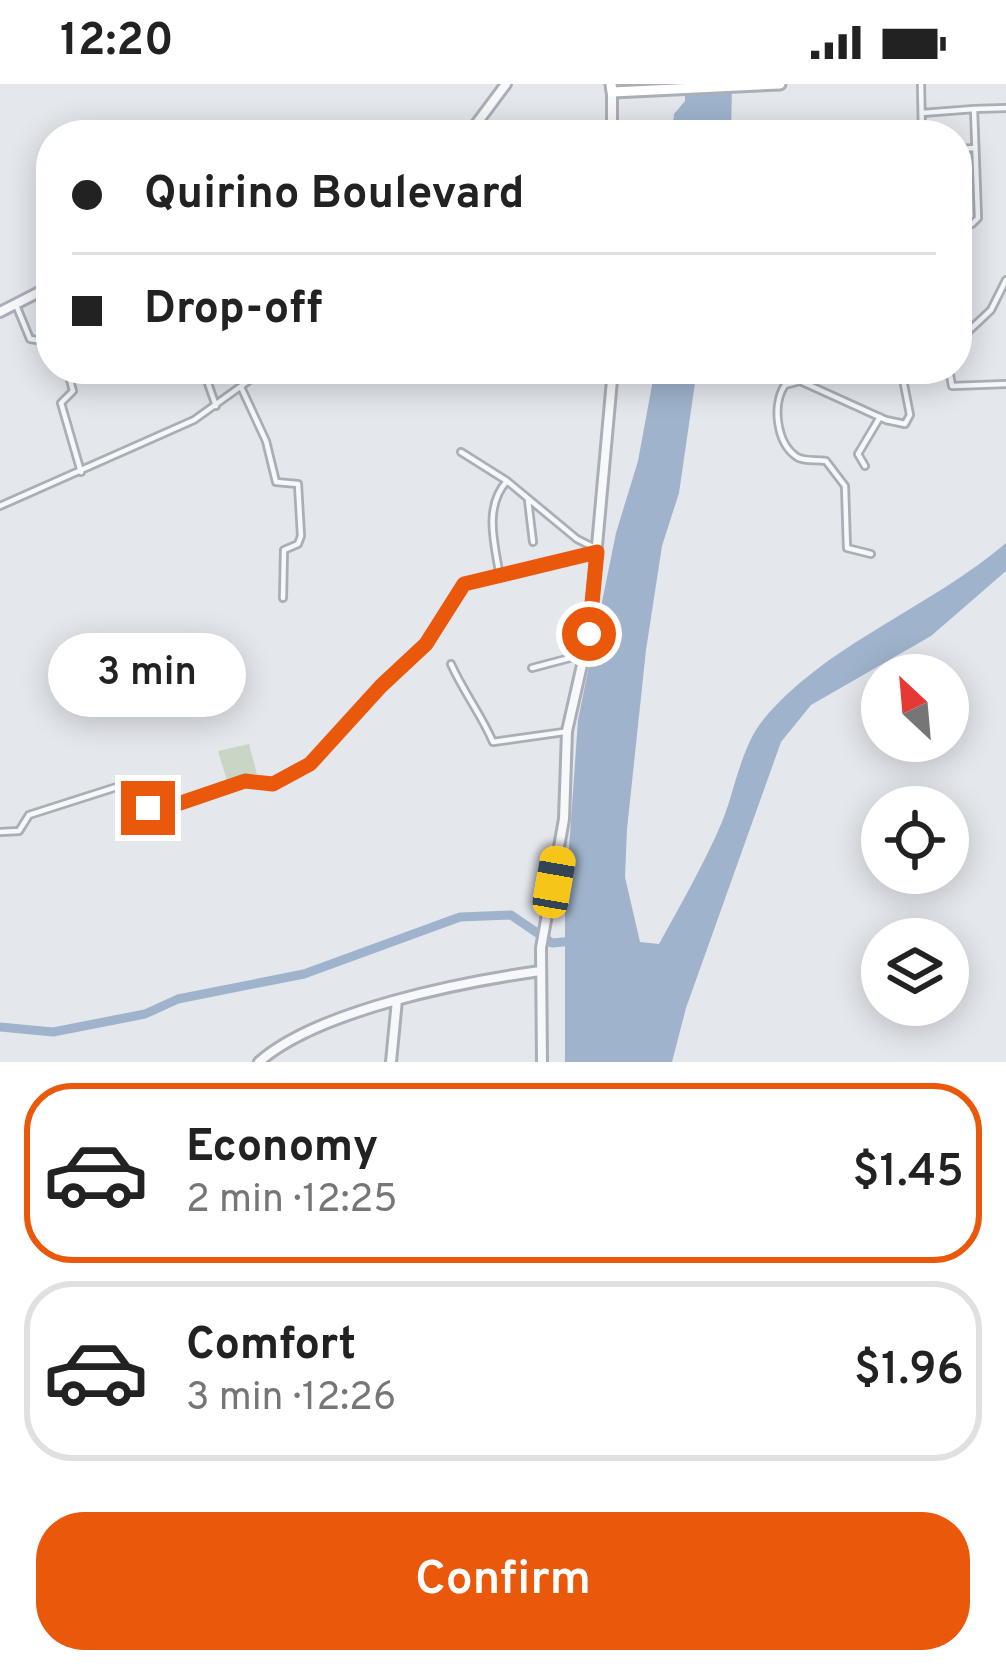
<!DOCTYPE html>
<meta charset="utf-8">
<style>
:root{--surface:#fff;--page:#f2f2f2;--text:#222;--muted:#767676;--line:#e0e0e0;--accent:#ea580c}
body{margin:0;font-family:Overpass,sans-serif;background:var(--page);color:var(--text);height:100vh;display:flex;flex-direction:column;font-size:45px;white-space:nowrap}
*{box-sizing:border-box;margin:0}
p{font-size:39px;color:var(--muted)}
.icon{flex:none;width:66px;height:66px;fill:none;stroke:currentColor;stroke-width:2;stroke-linecap:round;stroke-linejoin:round}
.map{position:relative;height:978px;overflow:hidden}
.panel{display:flex;flex-direction:column;background:var(--surface);flex:1}
.panel>*{flex:none}
.top-card{position:absolute;left:36px;top:36px;width:936px;height:264px;border-radius:48px;box-shadow:0 6px 30px #0003;display:grid;align-content:center;height:264px;padding:0 36px;background:var(--surface)}
.needle{width:78px;rotate:334deg}
.fabs{position:absolute;left:861px;top:570px;display:grid;gap:24px}
.fabs a{display:grid;place-items:center;width:108px;height:108px;border-radius:50%;background:var(--surface);box-shadow:0 6px 30px #0003;font-size:60px}
.end{position:absolute;width:54px;height:54px;margin:-27px;border:15px solid #ea580c;background:#fff;box-shadow:0 0 0 6px #fff}
.from{border-radius:50%}
.bubble{position:absolute;height:84px;border-radius:42px;background:var(--surface);box-shadow:0 6px 30px #0003;font-size:39px;font-weight:600;line-height:84px;text-align:center}
.car{position:absolute;width:36px;height:72px;margin:-36px -18px;border-radius:15px;box-shadow:0 0 9px 3px #0007;background:linear-gradient(#f5c518 24%,#345 0 40%,#f5c518 0 76%,#345 0 86%,#f5c518 0)}
.top-card b{display:flex;align-items:center;gap:42px;height:114px;font-size:45px}
.top-card b+b{border-top:3px solid var(--line)}
.top-card i{width:30px;height:30px;background:var(--text)}
ul{padding:21px 0 0;list-style:none}
li{display:flex;align-items:center;gap:36px;height:180px;margin:0 24px 18px;padding:0 12px;border:6px solid var(--line);border-radius:48px}
li div{flex:1}
li b{display:block;font-size:45px}
li em{font-style:normal;font-weight:600}
li.current{border-color:var(--accent)}
li>.icon{width:108px;height:108px;stroke-width:1.5}
.button{display:flex;gap:24px;margin-top:auto;padding:24px 36px}
.button a{flex:1;height:138px;border-radius:48px;background:var(--accent);color:#fff;font-size:48px;font-weight:600;line-height:138px;text-align:center}
.status{display:flex;justify-content:space-between;align-items:center;height:84px;padding:0 60px;background:var(--surface);direction:ltr}
.status svg{height:33px;fill:currentColor}
.map>svg:first-child{display:block}
.green{fill:#c9d6c5}
.water{fill:#9fb4cc}
.lines{fill:none;stroke-linecap:round;stroke-linejoin:round}
.river{stroke:#9fb4cc;stroke-width:9}
.minor-casing{stroke:#a9aeb7;stroke-width:10}
.tertiary-casing{stroke:#a9aeb7;stroke-width:14}
.secondary-casing{stroke:#a9aeb7;stroke-width:15}
.minor{stroke:#f7f8fa;stroke-width:4.5}
.tertiary{stroke:#f7f8fa;stroke-width:8}
.secondary{stroke:#fff;stroke-width:9}
.route{stroke:#ea580c;stroke-width:15}
</style>
<div class="status"><b>12:20</b><svg viewBox="0 0 49 12"><path d="M0 12V9h3v3zM5 12V6h3v6zM10 12V3h3v9zM15 12V0h3v12zM26 1h20v11H26zM47 4h2v5h-2z"/></svg></div>
<div class="map">
<svg width="1006" height="978" viewBox="0 0 1006 978">
<rect width="100%" height="100%" fill="#e4e7ec"/>
<path class="green" d="M249,660L257,690L228,700L218,667Z"/>
<path class="water" d="M685,0H732L731,51H672L674,30L685,17Z
M655,285H697L679,409L662,462L646,566L627,745L625,793L640,858L659,860C681,820 704,780 722,738C735,706 741,663 763,636C826,560 930,524 1006,459V487L931,552L811,621L781,658L686,924L672,978H565V821L578,636L616,449L638,377Z"/>
<g class="lines">
<path class="river" d="M0,943L53,948L145,930L178,915L304,890L460,833L511,831L552,859L574,857"/>
<defs>
<path id="minor" d="M921,0L922,51
M974,25L1006,24
M922,29L974,25L978,134L972,140L957,141
M957,65L975,64
M16,221L30,255L51,258
M957,258L991,226L1006,196
M67,285L73,307L61,319L81,388
M203,285L216,322
M949,285L952,302L1006,300
M241,303L266,357L276,398L298,400L301,452L298,460L284,466L283,514
M461,368L507,397L577,455L597,465
M865,382L858,370L880,333
M528,416L533,458
M0,422L194,336L265,285
M871,470L847,464L845,402L826,377C817,375 805,378 797,373C776,359 772,320 785,301L800,297L886,336L905,340L910,331L901,285
M500,493C495,462 483,423 507,397
M562,552L589,550
M451,580C464,609 481,630 493,658L564,648
M532,584L585,570
M0,748L19,747L29,731L129,699L137,701L148,724L156,727L245,697L273,700L310,680L381,602L426,560L461,501L597,468"/>
<path id="tertiary" d="M612,8V51
M468,51L506,0
M0,228L51,202
M259,978C318,926 462,898 540,887
M391,978L397,916
M542,978L541,864L564,735L567,647L589,550L613,285"/>
<path id="secondary" d="M611,0L612,8L780,0"/>
</defs>
<use href="#minor" class="minor-casing"/>
<use href="#tertiary" class="tertiary-casing"/>
<use href="#secondary" class="secondary-casing"/>
<use href="#minor" class="minor"/>
<use href="#tertiary" class="tertiary"/>
<use href="#secondary" class="secondary"/>
</g>
<g class="lines">
<path class="route" d="M148,724L160,726L245,697L273,700L310,680L381,602L426,560L464,500L597,468L589,550"/>
</g>
</svg>
<div class="fabs">
<a><svg class="needle" viewBox="-14 -14 28 28"><path d="M0-13l5 13h-10z" fill="#e53935"/><path d="M0 13l5-13h-10z" fill="#767676"/></svg></a>
<a><svg class="icon" aria-label="locate" viewBox="0 0 24 24"><circle cx="12" cy="12" r="6"/><path d="M12 2v4M12 18v4M2 12h4M18 12h4"/></svg></a>
<a><svg class="icon" aria-label="layers" viewBox="0 0 24 24"><path d="M12 4l9 5-9 5-9-5zM3 14l9 5 9-5"/></svg></a>
</div>
<i class="end from" style="left:589px;top:550px"></i>
<i class="end" style="left:148px;top:724px"></i>
<div class="bubble" style="left:48px;top:549px;width:198px">3 min</div>
<i class="car" style="left:554px;top:798px;rotate:10deg"></i>
<div class="top-card">
<b><i class="from"></i>Quirino Boulevard</b>
<b><i></i>Drop-off</b>
</div>
</div>
<section class="panel">
<ul>
<li class="current"><svg class="icon" aria-label="car" viewBox="0 0 24 24"><path d="M5 17H2v-5l4-1 3-4h7l3 4 3 1v5h-3M9 17h6M6 11h13"/><circle cx="7" cy="17" r="2"/><circle cx="17" cy="17" r="2"/></svg><div><b>Economy</b><p>2 min · 12:25</p></div><em>$1.45</em></li>
<li><svg class="icon" aria-label="car" viewBox="0 0 24 24"><path d="M5 17H2v-5l4-1 3-4h7l3 4 3 1v5h-3M9 17h6M6 11h13"/><circle cx="7" cy="17" r="2"/><circle cx="17" cy="17" r="2"/></svg><div><b>Comfort</b><p>3 min · 12:26</p></div><em>$1.96</em></li>
</ul>
<div class="button"><a>Confirm</a></div>
</section>
